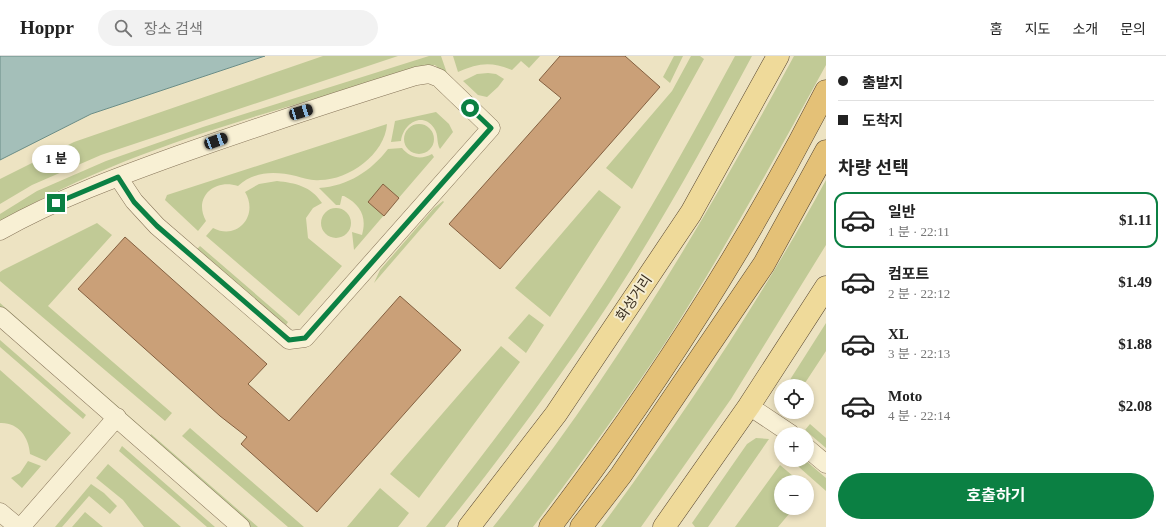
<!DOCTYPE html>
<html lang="ko">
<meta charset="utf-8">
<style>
:root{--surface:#fff;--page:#f2f2f2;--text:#222;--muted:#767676;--line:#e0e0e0;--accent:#0b8043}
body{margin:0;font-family:"Times New Roman","Noto Sans KR",serif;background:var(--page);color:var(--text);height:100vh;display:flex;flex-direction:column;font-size:15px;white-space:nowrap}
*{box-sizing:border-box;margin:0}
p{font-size:13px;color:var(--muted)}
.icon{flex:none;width:22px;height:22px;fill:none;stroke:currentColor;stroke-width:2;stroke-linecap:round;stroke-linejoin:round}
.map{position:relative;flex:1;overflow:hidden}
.panel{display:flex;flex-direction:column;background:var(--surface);width:340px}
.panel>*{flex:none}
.hud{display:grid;align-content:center;height:88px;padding:0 12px;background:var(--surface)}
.buttons{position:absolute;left:774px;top:323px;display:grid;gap:8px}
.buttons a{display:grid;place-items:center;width:40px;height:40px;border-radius:50%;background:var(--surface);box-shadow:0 2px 6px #0003;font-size:20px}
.end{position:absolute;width:18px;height:18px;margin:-9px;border:5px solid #0b8043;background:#fff;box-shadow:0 0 0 2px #fff}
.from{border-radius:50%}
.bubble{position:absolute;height:28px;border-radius:14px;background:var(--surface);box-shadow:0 2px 6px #0003;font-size:13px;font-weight:700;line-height:28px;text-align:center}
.car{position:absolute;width:12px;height:24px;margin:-12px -6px;border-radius:5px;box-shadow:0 0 3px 1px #0007;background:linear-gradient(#222 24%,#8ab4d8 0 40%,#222 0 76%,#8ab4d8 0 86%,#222 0)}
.hud b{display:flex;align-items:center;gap:14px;height:38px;font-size:15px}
.hud b+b{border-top:1px solid var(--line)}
.hud i{width:10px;height:10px;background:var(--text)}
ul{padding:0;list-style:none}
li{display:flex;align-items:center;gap:12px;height:56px;margin:0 8px 6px;padding:0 4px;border:2px solid transparent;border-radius:12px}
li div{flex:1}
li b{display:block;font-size:15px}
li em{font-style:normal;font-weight:700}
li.active{border-color:var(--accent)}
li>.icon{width:36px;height:36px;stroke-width:1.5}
h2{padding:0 12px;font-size:18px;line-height:48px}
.action{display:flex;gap:8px;margin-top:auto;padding:8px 12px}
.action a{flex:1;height:46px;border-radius:24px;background:var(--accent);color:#fff;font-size:16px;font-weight:700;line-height:46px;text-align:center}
header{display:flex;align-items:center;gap:24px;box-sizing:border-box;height:56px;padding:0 20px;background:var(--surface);border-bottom:1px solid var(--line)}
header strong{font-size:19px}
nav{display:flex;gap:22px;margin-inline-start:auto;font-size:14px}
.search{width:280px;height:36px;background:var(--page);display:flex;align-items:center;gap:10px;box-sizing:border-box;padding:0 14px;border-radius:22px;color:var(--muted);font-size:15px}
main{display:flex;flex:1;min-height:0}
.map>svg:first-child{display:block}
.green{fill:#c1ca96}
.water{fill:#a4bfb9;stroke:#6b8d87}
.building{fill:#caa078;stroke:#846040}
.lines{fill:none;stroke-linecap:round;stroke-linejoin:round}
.minor-casing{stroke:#867459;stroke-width:19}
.primary-casing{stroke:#53422e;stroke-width:23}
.trunk-casing{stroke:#53422e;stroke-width:23}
.minor{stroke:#f8f0d4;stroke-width:18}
.primary{stroke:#efda9a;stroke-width:22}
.trunk{stroke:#e4c177;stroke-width:22}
.route{stroke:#0b8043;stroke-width:5}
.labels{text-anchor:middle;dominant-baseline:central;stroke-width:4;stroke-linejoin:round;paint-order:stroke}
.street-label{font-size:14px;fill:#362b1d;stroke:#f4ecd1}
</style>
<header>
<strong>Hoppr</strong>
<div class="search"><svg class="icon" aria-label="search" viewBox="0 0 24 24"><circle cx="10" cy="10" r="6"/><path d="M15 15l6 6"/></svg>장소 검색</div>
<nav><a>홈</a><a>지도</a><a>소개</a><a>문의</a></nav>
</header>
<main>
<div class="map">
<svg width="826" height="471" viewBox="0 0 826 471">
<rect width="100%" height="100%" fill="#ede3c2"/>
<path class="green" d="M323,0H398L101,99L32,129L0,148V123L74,86Z
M429,0H441L449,23L435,9L429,10C284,53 131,88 0,166V158L37,135L106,105L203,71Z
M453,0H540L529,12L521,5L512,14C491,5 478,7 458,16Z
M674,0H683L670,27L663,21Z
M691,0H700L704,3L632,133L606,112L672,35Z
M735,0H752C704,90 655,179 598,264C550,335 499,404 445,471H426C482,401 536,330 586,255C641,173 688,87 735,0Z
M794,0H826V9C775,102 724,195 667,284C625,348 579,410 533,471H493C610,325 705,164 794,0Z
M488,17L496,18L504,23L498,31L487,41L478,39L463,25L477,18Z
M436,56L449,68L453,76L440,93C436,86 439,79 434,72C422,55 403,68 401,85L391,86L395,65Z
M404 83a15 15 0 1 1 30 0a15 15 0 1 1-30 0Z
M387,68C385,98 349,124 320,124C311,125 304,122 296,120C275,115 254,115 238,130C214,122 193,142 206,165L198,175L165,144L167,139Z
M402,92C410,102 421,104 432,98L434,101L354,194L352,176L362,179C367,161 361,149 344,140H342L340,149H336L319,132C348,130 371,115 388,93Z
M826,124V189L731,343L641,471H601C683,360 760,245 826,124Z
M277,125C295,127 311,130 322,147L313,152L306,162L308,182L342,210L299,260L206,180L213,172C238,185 259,159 245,136L259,128Z
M599,134L621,151L550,261L515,232Z
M443,145L444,146L374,227L380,214L434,152Z
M321 167a15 15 0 1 1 30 0a15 15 0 1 1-30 0Z
M97,167L112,179L48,250L172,357L165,365L0,225V216L3,214Z
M200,190L288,266L286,269L197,193Z
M0,247L146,375L144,378L0,253Z
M529,258L544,269L526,297L508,282Z
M826,267V295L803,330H786Z
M0,284L86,359L83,363L0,291Z
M501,290L520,306L419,442L390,418Z
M0,314L71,377L46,405L30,398C29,381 18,366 0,367Z
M810,368L826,382V392L805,374Z
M190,372L304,471H288L182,380Z
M151,378L258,471H251L148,382Z
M756,382L769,383L708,471H695L692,467L747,388Z
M122,390L215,471H207L119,395Z
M791,404H805L826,422V435Z
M28,405L41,410L22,432L11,422L20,417Z
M108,408L181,471H144L123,444L96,422Z
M780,409L800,426H781V452H794L778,471H735Z
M91,428L104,437L117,450L110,458L89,440L62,471H55Z
M380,432L409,457L398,471H347Z
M85,456L103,471H72Z"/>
<path class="water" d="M0,0H265L91,58L0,104Z"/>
<path class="building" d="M560,0H625L660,31L500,213L449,168L561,42L539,24Z
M383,128L399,142L384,160L368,146Z
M125,181L267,308L248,328L289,365L400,240L461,294L317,456L241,388L247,381L220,360L78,233Z"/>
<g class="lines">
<defs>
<path id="minor" d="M0,175C57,143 117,121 178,99C257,71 336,45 416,20L429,18L439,22L491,72L305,282L289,284L157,170L134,145L118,121
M0,260L241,471
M749,350L791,378
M807,392L826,408
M0,456L18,471
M21,471L117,361"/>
<path id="primary" d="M469,471L556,358L691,157L778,0
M664,471L749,350L826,231"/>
<path id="trunk" d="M550,471C654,334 748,188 826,35
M581,471L621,419L764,208L826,95"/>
</defs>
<use href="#minor" class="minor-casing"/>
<use href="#primary" class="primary-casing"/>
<use href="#trunk" class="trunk-casing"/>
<use href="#minor" class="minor"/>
<use href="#primary" class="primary"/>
<use href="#trunk" class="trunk"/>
</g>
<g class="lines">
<path class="route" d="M56,147L118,121L134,146L157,170L289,284L305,282L491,72L470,52"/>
</g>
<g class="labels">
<g class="street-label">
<text transform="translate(634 242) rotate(-56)">화성거리</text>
</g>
</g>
</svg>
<div class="buttons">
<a><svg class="icon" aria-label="locate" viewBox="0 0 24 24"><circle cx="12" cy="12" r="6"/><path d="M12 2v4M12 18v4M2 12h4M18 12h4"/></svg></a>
<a>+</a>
<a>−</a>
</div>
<i class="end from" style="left:470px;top:52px"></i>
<i class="end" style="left:56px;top:147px"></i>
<div class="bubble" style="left:32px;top:89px;width:48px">1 분</div>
<i class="car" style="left:301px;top:56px;rotate:73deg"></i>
<i class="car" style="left:216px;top:85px;rotate:70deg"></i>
</div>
<section class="panel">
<div class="hud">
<b><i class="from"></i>출발지</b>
<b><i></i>도착지</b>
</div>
<h2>차량 선택</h2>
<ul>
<li class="active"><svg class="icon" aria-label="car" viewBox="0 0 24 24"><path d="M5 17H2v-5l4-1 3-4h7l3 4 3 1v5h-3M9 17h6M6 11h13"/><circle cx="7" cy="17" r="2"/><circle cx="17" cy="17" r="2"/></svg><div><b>일반</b><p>1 분 · 22:11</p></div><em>$1.11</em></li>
<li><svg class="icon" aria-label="car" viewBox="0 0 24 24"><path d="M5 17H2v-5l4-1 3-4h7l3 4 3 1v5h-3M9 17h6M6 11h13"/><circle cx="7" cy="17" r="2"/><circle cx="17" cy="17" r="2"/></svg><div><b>컴포트</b><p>2 분 · 22:12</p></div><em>$1.49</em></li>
<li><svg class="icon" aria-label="car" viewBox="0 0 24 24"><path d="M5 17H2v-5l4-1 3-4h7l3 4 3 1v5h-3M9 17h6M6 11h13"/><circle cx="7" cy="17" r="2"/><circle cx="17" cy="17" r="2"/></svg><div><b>XL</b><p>3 분 · 22:13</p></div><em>$1.88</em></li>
<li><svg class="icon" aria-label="car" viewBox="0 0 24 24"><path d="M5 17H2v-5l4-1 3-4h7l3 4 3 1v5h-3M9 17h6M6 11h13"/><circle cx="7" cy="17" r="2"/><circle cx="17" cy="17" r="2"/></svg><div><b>Moto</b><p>4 분 · 22:14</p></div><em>$2.08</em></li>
</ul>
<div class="action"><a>호출하기</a></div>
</section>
</main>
